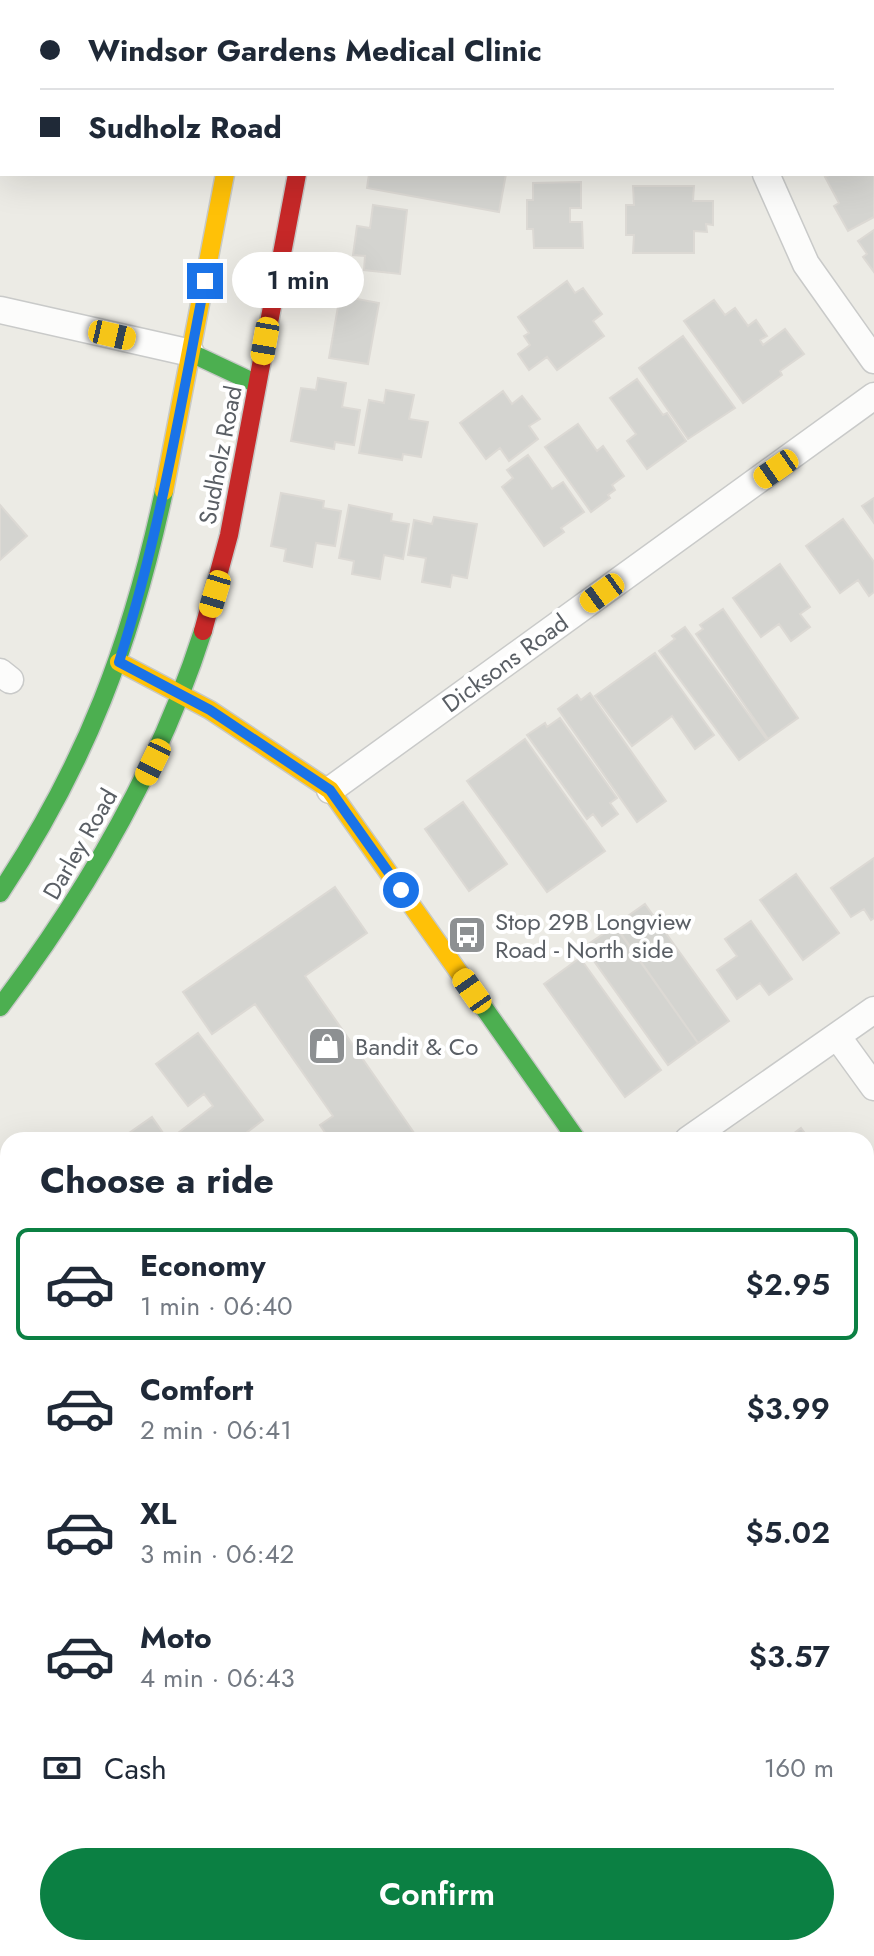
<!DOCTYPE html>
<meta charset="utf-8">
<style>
:root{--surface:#fff;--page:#f2f2f3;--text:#1f2937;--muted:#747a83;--line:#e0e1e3;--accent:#0b8043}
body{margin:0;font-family:Jost,sans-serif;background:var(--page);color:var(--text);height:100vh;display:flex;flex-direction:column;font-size:30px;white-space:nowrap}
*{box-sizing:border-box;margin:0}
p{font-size:26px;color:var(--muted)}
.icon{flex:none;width:44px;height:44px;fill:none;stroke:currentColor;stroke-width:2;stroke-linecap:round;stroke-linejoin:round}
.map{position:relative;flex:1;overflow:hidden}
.drawer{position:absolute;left:0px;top:1132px;width:874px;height:824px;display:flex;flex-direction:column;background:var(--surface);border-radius:24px 24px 0 0;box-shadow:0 8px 32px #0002}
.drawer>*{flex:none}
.hud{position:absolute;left:0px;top:0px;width:874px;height:176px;box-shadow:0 8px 32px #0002;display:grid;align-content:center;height:176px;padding:0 40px;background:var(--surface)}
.end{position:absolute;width:36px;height:36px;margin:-18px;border:10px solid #1a73e8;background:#fff;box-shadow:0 0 0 4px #fff}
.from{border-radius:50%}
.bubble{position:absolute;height:56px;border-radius:28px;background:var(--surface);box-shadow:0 8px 32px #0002;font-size:26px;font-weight:600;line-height:56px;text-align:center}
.car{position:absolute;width:24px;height:48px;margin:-24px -12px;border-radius:10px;box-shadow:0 0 6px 2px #0007;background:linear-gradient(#f5c518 24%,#345 0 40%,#f5c518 0 76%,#345 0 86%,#f5c518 0)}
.hud b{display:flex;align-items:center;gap:28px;height:76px;font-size:30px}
.hud b+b{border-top:2px solid var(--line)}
.hud i{width:20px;height:20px;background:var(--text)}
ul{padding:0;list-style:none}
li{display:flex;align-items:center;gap:24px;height:112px;margin:0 16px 12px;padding:0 24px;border:4px solid transparent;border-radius:12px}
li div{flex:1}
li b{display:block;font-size:30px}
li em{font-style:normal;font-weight:600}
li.on{border-color:var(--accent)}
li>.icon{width:72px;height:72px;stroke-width:1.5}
h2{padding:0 40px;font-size:36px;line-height:96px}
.pay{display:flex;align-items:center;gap:20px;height:88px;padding:0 40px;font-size:30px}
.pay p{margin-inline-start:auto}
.cta{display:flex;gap:16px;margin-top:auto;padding:16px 40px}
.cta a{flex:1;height:92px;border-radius:48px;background:var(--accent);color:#fff;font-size:32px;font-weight:600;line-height:92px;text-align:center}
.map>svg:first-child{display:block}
.building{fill:#d4d4d0;stroke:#dcd9d4;stroke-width:2}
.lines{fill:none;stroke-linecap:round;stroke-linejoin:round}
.street-casing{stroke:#c9cac9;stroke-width:29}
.fast-casing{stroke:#c7c9c7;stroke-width:21}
.slow-casing{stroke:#c7c9c7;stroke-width:21}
.jam-casing{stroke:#c7c9c7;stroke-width:21}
.street{stroke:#fcfcfb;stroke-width:26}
.fast{stroke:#4caf50;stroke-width:18}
.slow{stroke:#ffc107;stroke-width:18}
.jam{stroke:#c62828;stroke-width:18}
.route{stroke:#1a73e8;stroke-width:10}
.labels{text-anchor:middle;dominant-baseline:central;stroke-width:8;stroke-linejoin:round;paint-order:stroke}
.street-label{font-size:24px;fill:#5a5f65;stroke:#fff}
.poi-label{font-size:24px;fill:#5a5f65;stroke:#fff;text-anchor:start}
</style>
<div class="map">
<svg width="874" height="1956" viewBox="0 0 874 1956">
<rect width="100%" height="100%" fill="#ecebe5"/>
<path class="building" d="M596,0H698L596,2Z
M829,0H874V46L872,2H828Z
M874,100V146L872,147V101Z
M874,162V217L848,231L834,206L839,203L825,177L831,174H872Z
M369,174H506L499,212L367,188Z
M581,182V208H570V222H582L583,248H534L533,229H527V200H533V183Z
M633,186H694L693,201H713V225L706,224L707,232L694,231V253H633L634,235H626V205H634Z
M373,205L407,210L400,274L364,270L365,256L353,255L357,226L370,228Z
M874,230V272L863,257L867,254L858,241Z
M567,281L575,293L583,288L602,314L593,321L604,336L557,370L547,357L529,370L518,354L530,345L524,336L529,333L518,317Z
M342,284L360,287L357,299L379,303L368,364L329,358Z
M714,300L725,315L735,308L748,326L756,320L767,336L760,340L763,345L785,329L804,354L780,371L782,375L743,403L684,321Z
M683,336L735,408L688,439L639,368Z
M318,378L346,383L342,407L360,410L354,445L335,442L334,449L291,441L301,388L316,390Z
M637,379L663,415L667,413L686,441L647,469L627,441L636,434L610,398Z
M386,390L414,395L409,419L428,422L421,457L403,454L402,460L359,453L369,400L384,403Z
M503,391L512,404L522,396L540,419L529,426L538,439L509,461L500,448L486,459L460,423Z
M578,424L597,451L603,446L624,476L612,485L615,490L608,495L610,498L591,512L545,447Z
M528,455L552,489L563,482L584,512L561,528L564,532L544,546L502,487L513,478L507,470Z
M281,493L324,501L323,508L341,511L335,546L316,543L312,567L284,561L286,549L271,546Z
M874,498V523L862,506Z
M0,505L27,536L0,560Z
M349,505L392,514L391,521L409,524L403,559L384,555L380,579L352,574L354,561L339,558Z
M434,517L477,524L467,578L452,575L450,587L422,582L426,558L408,555L414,520L432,524Z
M843,519L874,562V592L869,596L858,580L840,593L806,546Z
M780,564L810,607L800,614L810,627L791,641L779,624L761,637L733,598Z
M723,609L798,718L768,739L696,634L703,629L700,625Z
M685,627L767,740L739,760L659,651L675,639L672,636Z
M655,653L714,735L695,749L672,716L632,746L595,696Z
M590,693L666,801L637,822L558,709L577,695L581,700Z
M560,718L617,798L610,803L618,814L602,826L593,814L587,819L527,735L545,723L547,727Z
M525,739L605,851L547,892L467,781Z
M463,802L507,864L469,891L425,829Z
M874,858V918L871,920L864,909L851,917L831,888Z
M796,874L839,933L803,960L760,900Z
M335,887L367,933L305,976L419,1140H330L320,1125L333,1116L255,1004L212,1034L183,992Z
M645,904L729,1021L698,1043L615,925Z
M751,921L792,979L769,995L760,983L737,999L717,970L737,956L725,939Z
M615,926L698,1043L668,1065L584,947Z
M580,958L661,1070L625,1097L544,984Z
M198,1033L263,1120L237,1140H183L178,1133L213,1106L204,1094L188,1106L156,1064Z
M152,1117L168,1140H119Z
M801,1128L810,1140H785Z
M866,1226L874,1238V1241L866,1247Z
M8,1231V1287L0,1292V1237Z
M873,1249L874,1334L866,1340V1254Z
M0,1504L8,1512V1581L0,1574Z
M866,1616L874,1627V1664L866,1669Z
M866,1690L874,1702V1778L866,1766Z
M0,1845L8,1851V1910L0,1904Z
M49,1948H106L100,1956H60Z
M120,1948H128L138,1956H114Z
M427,1948H479L485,1956H418Z
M766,1948H822L827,1956H772Z"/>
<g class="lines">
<defs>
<path id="street" d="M761,2V0
M766,174L806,264L874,360
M0,310L191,353
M0,672L10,680
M330,790L874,396
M837,1036L874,1087
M688,1140L874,1010
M0,1402L8,1396
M0,1731L8,1738
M866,1880L874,1891
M267,1948L277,1956"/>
<path id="fast" d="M256,0V2
M329,2L330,0
M191,353L257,384
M0,893C87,762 131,644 164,491
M470,988L577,1140
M0,1007C87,892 159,769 203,631"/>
<path id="slow" d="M164,491L225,174
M119,662L210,710L330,790L470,988"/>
<path id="jam" d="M203,631L229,535L297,174"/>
</defs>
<use href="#street" class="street-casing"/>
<use href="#fast" class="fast-casing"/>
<use href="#slow" class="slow-casing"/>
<use href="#jam" class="jam-casing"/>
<use href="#street" class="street"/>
<use href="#fast" class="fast"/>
<use href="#slow" class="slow"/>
<use href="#jam" class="jam"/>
</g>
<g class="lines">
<path class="route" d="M205,281C180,409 159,537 119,662L210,710L330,790L401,890"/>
</g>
<defs>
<symbol id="bus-square" viewBox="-11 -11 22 22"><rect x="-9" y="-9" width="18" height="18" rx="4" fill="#8d9092" stroke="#fff"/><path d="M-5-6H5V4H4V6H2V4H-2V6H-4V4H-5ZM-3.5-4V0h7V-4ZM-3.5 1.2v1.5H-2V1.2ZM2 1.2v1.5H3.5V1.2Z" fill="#fff"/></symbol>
<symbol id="shop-square" viewBox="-11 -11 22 22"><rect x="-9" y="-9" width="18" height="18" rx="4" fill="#8d9092" stroke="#fff"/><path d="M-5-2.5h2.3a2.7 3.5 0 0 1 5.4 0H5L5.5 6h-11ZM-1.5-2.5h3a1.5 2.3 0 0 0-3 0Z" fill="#fff"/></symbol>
</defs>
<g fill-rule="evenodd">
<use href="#bus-square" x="445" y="913" width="44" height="44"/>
<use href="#shop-square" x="305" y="1024" width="44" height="44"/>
</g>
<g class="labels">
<g class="street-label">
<text transform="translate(220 455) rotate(-79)">Sudholz Road</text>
<text transform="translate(505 663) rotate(-36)">Dicksons Road</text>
<text transform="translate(80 844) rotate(-60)">Darley Road</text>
</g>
<g class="poi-label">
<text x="495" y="921">Stop 29B Longview<tspan x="495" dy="28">Road - North side</tspan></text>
<text x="355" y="1046">Bandit &amp; Co</text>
</g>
</g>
</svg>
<i class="end from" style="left:401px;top:890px"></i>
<i class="end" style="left:205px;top:281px"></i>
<div class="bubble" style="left:232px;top:252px;width:132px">1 min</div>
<i class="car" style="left:112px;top:335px;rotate:103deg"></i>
<i class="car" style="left:265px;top:341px;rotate:190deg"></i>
<i class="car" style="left:776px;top:469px;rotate:235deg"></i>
<i class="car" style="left:602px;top:593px;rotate:234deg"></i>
<i class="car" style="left:215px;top:594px;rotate:197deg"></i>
<i class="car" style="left:153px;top:762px;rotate:206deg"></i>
<i class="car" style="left:472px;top:991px;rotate:325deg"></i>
<div class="hud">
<b><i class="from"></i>Windsor Gardens Medical Clinic</b>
<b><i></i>Sudholz Road</b>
</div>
<section class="drawer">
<h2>Choose a ride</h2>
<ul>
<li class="on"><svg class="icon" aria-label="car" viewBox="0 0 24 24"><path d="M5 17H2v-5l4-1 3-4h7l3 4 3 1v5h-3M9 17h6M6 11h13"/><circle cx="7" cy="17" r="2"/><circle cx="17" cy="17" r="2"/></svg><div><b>Economy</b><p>1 min · 06:40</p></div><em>$2.95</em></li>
<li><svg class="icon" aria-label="car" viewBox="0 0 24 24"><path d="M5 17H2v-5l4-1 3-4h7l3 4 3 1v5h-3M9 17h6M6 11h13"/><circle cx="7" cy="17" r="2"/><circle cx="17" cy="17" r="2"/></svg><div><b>Comfort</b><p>2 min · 06:41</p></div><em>$3.99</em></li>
<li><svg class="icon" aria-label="car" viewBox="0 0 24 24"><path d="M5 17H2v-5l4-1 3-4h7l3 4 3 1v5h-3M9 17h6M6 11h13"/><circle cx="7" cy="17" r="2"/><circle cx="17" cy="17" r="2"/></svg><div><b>XL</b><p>3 min · 06:42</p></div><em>$5.02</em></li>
<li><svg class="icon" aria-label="car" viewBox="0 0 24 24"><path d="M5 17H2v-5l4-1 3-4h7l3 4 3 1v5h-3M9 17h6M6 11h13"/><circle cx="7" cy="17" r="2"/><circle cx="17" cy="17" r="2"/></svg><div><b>Moto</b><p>4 min · 06:43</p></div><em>$3.57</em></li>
</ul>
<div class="pay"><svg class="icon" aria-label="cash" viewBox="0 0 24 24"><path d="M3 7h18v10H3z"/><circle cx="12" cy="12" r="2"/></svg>Cash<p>160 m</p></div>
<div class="cta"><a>Confirm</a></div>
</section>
</div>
